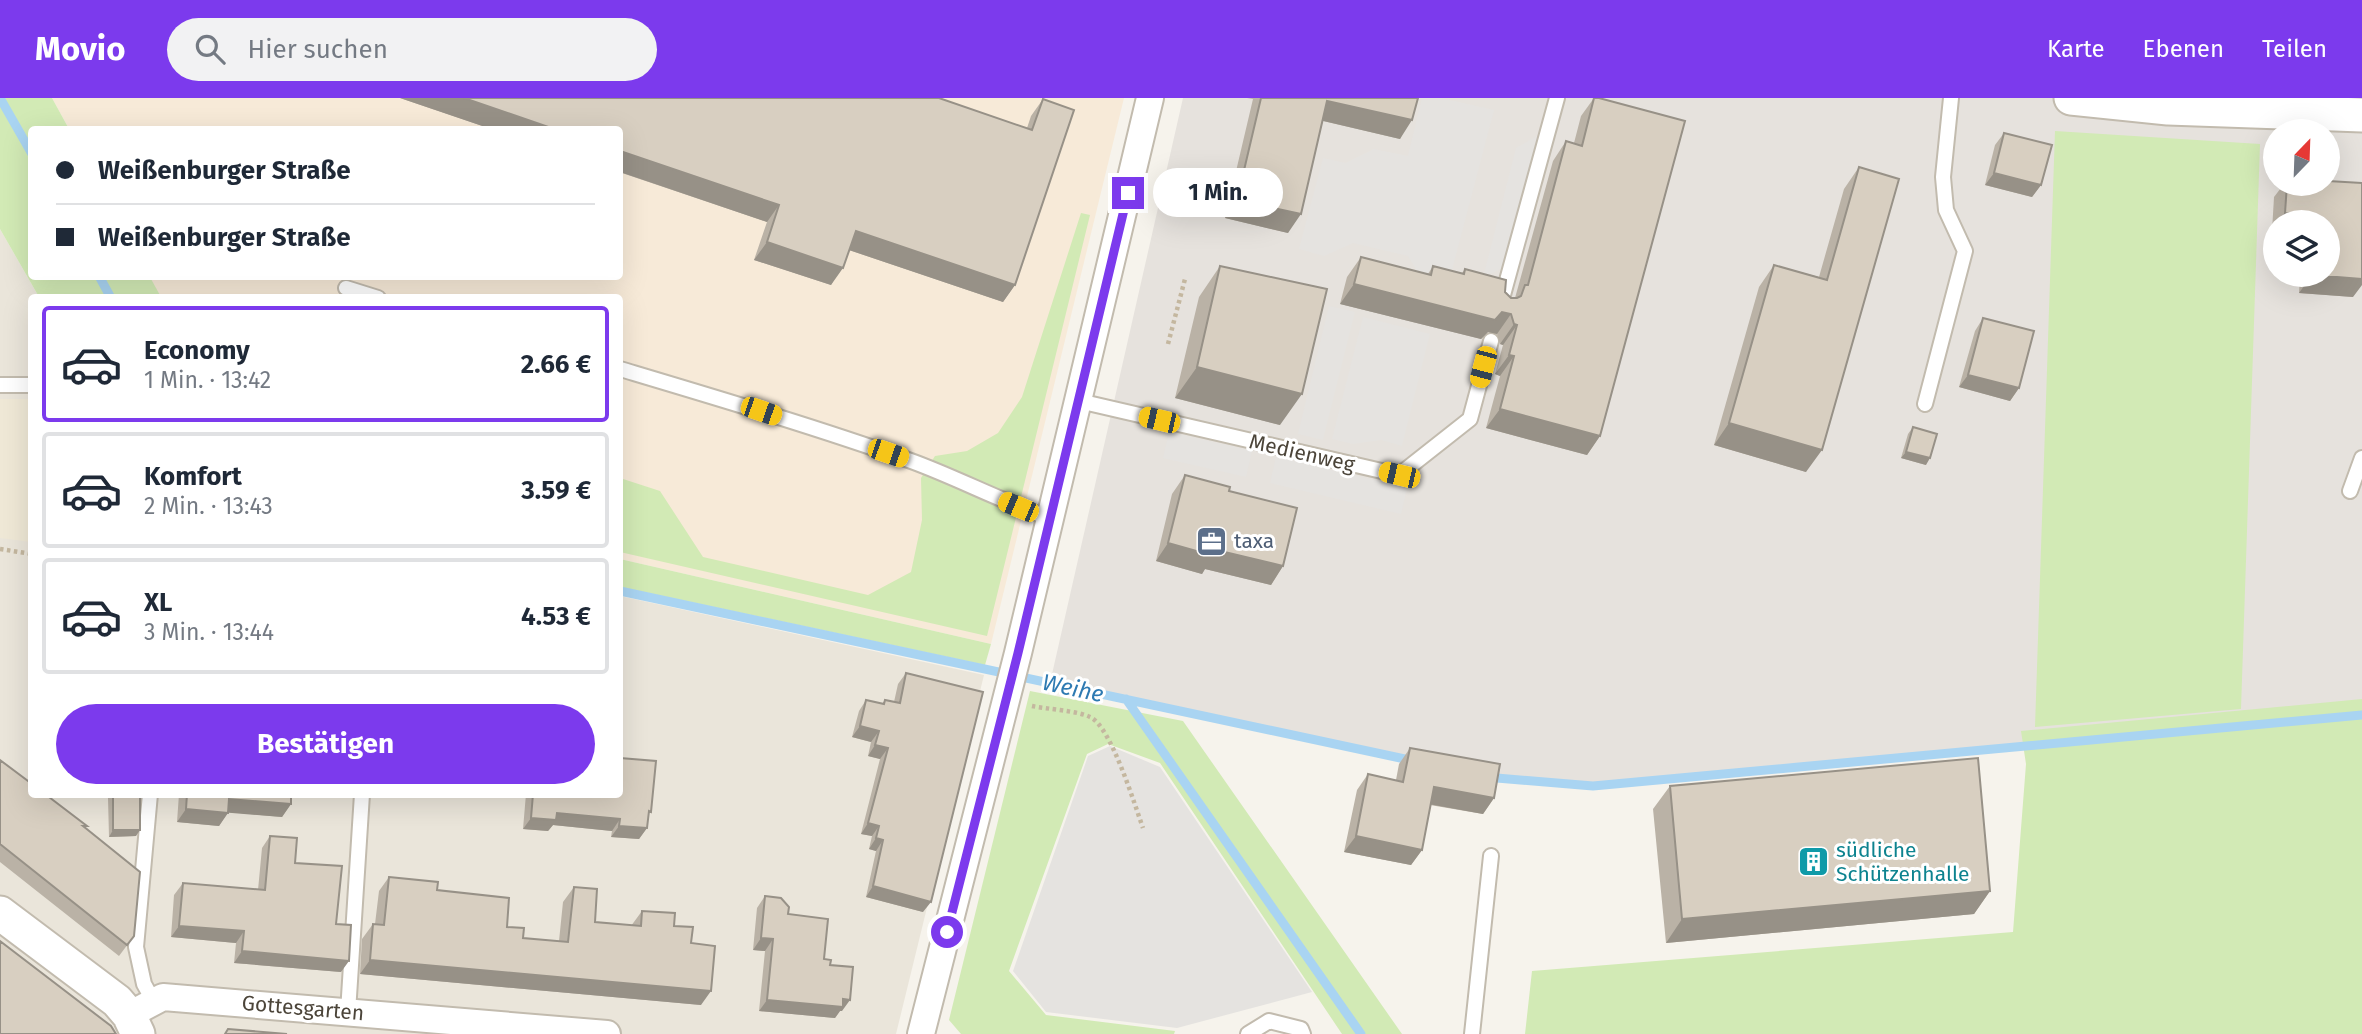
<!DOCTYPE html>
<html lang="de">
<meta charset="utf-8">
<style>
:root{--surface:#fff;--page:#f2f2f3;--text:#1f2937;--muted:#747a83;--line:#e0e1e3;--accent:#7c3aed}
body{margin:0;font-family:"Fira Sans",sans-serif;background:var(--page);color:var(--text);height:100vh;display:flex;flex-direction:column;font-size:26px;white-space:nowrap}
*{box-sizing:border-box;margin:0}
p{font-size:23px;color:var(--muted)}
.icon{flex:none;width:38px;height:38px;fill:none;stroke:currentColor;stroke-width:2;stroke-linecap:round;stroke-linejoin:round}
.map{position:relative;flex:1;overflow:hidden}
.drawer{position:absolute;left:28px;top:196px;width:595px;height:504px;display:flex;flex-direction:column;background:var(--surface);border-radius:7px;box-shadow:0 7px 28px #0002}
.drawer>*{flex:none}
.hud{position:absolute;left:28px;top:28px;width:595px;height:154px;border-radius:7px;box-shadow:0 7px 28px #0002;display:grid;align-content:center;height:154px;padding:0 28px;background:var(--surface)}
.needle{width:46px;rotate:23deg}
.fabs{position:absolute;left:2263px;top:21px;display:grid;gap:14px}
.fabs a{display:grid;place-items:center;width:77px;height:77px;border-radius:50%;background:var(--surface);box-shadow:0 7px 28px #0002;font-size:35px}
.end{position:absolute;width:32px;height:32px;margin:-16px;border:9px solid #7c3aed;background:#fff;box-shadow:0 0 0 4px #fff}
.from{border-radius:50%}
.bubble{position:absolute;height:49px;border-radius:24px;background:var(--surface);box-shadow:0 7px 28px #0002;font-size:23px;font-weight:700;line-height:49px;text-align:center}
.car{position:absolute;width:21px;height:42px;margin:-21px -10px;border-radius:9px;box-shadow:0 0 5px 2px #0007;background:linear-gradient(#f5c518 24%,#345 0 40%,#f5c518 0 76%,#345 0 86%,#f5c518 0)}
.hud b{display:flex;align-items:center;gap:24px;height:66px;font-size:26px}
.hud b+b{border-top:2px solid var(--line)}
.hud i{width:18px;height:18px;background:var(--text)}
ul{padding:12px 0 0;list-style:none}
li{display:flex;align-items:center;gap:21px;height:116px;margin:0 14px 10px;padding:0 14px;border:4px solid var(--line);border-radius:7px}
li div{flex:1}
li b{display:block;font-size:26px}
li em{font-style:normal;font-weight:700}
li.active{border-color:var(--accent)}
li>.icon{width:63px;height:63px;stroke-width:1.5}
.button{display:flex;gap:14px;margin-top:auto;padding:14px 28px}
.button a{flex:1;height:80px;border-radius:42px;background:var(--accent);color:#fff;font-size:28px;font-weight:700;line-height:80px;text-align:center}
header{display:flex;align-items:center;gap:42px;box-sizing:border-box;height:98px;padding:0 35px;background:var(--accent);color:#fff}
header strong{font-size:33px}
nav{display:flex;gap:38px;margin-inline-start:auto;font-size:24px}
.search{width:490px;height:63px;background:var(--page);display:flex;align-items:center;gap:18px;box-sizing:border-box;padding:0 24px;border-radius:38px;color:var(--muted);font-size:26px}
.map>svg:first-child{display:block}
.residential{fill:#eae5da}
.commercial{fill:#f7ead8}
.industrial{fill:#e6e2dd;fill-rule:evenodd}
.education{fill:#efe8d6}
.green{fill:#d2eab5}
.parking{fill:#e5e3e0}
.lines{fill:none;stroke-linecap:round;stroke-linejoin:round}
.stream{stroke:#a9d4f2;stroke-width:9}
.service-casing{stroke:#c2bbae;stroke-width:18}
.minor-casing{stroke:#c2bbae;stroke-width:30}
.tertiary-casing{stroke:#c2bbae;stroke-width:37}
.path{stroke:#c4b79f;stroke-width:4.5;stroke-dasharray:3.5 3.5;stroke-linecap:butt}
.service{stroke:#fff;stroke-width:14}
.minor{stroke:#fff;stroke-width:26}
.tertiary{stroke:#fff;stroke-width:33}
.wall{fill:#bab2a6}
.shaded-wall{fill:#979187}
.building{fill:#d8cfc1;stroke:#979187;stroke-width:2}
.route{stroke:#7c3aed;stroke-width:9}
.labels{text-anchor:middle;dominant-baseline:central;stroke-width:6;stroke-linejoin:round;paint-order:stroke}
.street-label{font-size:21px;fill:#4b4439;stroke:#fff}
.service-label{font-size:21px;fill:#4e5e75;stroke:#fff;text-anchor:start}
.culture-label{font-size:21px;fill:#0d838f;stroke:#fff;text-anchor:start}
.water-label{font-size:23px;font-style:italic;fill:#2e7ab2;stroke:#fff}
</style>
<header>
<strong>Movio</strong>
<div class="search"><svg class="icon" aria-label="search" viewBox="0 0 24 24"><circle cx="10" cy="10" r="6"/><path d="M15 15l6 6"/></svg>Hier suchen</div>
<nav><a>Karte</a><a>Ebenen</a><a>Teilen</a></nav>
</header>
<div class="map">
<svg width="2362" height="936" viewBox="0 0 2362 936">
<rect width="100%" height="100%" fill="#f6f3ec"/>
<path class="residential" d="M0,131L39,199L32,200V696H620V498L984,577L896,936H0Z"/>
<path class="commercial" d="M52,0H1124L991,546L620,461V200H161L150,179L620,178V32L69,31Z"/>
<path class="industrial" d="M1183,0H2362V617L1593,688L1490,680L1050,585ZM2275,33H2328V86H2275ZM2275,124H2328V177H2275Z"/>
<path class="education" d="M0,301H31V444L0,440Z"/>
<path class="green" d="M0,0H52L69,31L32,32V178L150,179L161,199H39L0,131Z
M2055,33L2260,46L2241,611L2035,629Z
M1081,115L1090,117L987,538L620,454V380L660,393L703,459L868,497L911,474L922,422L921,380L935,358L967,353L998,335L1022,299Z
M620,461L991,546L985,567L620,489Z
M1030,593L1183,623L1402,936H1342L1160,665L1108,646L1087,656L1009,873L1046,917L1175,933L1174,936H961L949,922Z
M2362,601V936H1525L1532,873L2013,834L2026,666L2021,633Z"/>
<path class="parking" d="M1422,0H1441L1494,12L1447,191L1424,184L1408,158L1353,145L1324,158L1299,151L1323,60L1346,65L1374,51L1408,58Z
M1539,37L1506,168L1483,180L1516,50Z
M1329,208L1355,214L1323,342L1298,336Z
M1363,219L1430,236L1402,348L1381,342L1353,346L1332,341Z
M1169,334L1252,353L1246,379L1163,360Z
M1276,359L1407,390L1401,416L1270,385Z
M1110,648L1160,669L1312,894L1177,930L1046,914L1013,873L1088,658Z"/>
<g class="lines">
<path class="stream" d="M0,0L32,56
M99,178L111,200
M620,493L1414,663
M1126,601L1361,936
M1485,679L1593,688L2362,617"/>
<defs>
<path id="service" d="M346,190L378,200
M1500,208L1557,0
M620,271C717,300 815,329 911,363C958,380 1002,404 1050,420
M0,287H32
M1079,303L1399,377L1470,321L1491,243
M1925,306L1965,153L1946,112L1943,79L1951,0
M2350,393L2362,360
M150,696L136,849L144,886L154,904
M348,914L362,696
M1248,936L1269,923L1301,931L1303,936
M1472,936L1491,758"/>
<path id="minor" d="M129,917L163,899L607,936
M921,936L1018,555L1150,0"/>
<path id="tertiary" d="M2071,0L2168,10L2362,17
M0,815L117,903L129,917L138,936"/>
</defs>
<use href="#service" class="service-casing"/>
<use href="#minor" class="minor-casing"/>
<use href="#tertiary" class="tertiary-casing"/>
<path class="path" d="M1168,246L1185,181
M0,451L32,456
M1032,608C1046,611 1079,613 1090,619C1111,628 1135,708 1143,730"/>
<use href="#service" class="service"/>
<use href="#minor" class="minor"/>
<use href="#tertiary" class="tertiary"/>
</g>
<path class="wall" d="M400,0L1027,30L1031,18L1043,1L1015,187L1003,204L849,152L831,187L754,162L767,124Z
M1247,0H1418L1400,41L1323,23L1288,135L1225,120L1253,1Z
M1594,0L1600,338L1587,357L1486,330L1500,278L1495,276L1503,247L1500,246L1497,236L1488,234L1481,241L1340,206L1347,179L1361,159L1428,176L1433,168L1462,175L1465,171L1505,194L1511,200H1515L1553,63L1566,43L1574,45L1581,18Z
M2004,35L2041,87L2032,99L1985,87L1995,47Z
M1859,69L1806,374L1714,347L1759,189L1774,167L1819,179L1844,91Z
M2284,86H2328L2353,199L2299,195L2300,177H2328V124H2275V134L2272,133L2274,99Z
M1220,168L1280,327L1175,300L1199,199Z
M1983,220L2019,290L2010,303L1959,289L1975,233Z
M1913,329L1926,367L1901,360L1908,336Z
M1185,377L1229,393L1283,468L1271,487L1205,471L1202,476L1156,463L1172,396Z
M906,575L923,814L866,799L876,753L869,751L872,738L861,736L880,661L868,658L871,644L852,639L859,613L866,602L882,606L885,602L894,604L898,586Z
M1410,650L1494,700L1483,716L1430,707L1422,752L1411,767L1344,754L1357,692L1368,676L1396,682L1399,666Z
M0,662L87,728L85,730L134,838L119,858L0,764Z
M1670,688L1990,793L1974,816L1666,845L1653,711Z
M110,696H140L136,738L109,739L108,700Z
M179,696H291V706L282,719L228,714L219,728L177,724Z
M526,696H620L648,718L647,730L639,741L611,739L612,733L553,727L548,733L523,731Z
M270,738L295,765L336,826L341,874L234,865L236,845L171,839L174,797L183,785L258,792L262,750Z
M389,779L437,792L507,829L523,840L559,843L563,804L574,789L595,824L631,828L642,813L674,828L691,845L701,907L360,876L362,841L373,826H375L379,793Z
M765,798L788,816L824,861L830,867L842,913H840L835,920L759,913L765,853L753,852L757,810Z"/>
<path class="shaded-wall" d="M400,0H464L557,32H494Z
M1327,3L1412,22L1400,41L1315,21Z
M620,53L779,107L767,124L620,74Z
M1994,75L2041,87L2032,99L1985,87Z
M1237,102L1301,116L1288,135L1225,120Z
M2285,115L2315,117L2310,124H2279Z
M856,133L1015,187L1003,204L843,150Z
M767,144L843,170L831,187L754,162Z
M2312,177L2362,181V187L2353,199L2299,195Z
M1354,186L1502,214L1511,216L1497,236L1488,234L1481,241L1340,206Z
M1514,226L1517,227L1503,247L1500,246Z
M1509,257L1514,258L1500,278L1495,276Z
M1197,269L1302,296L1280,327L1175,300Z
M1968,277L2019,290L2010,303L1959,289Z
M1500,311L1600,338L1587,357L1486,330Z
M1729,325L1822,352L1806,374L1714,347Z
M1906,354L1930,360L1926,367L1901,360Z
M1168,445L1216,452L1283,468L1271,487L1205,471L1202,476L1156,463Z
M860,628L879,633L871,644L852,639Z
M875,647L888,650L880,661L868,658Z
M1434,689L1494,700L1483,716L1423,705Z
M229,701L291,706L282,719L220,714Z
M186,711L228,715L219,728L177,724Z
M557,715L620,721L612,733L553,727L548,733L523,731L531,720Z
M868,725L879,728L872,738L861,736Z
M619,728L647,730L639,741L611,739Z
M113,732H140L136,738L109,739Z
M1356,738L1422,752L1411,767L1344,754Z
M876,740L883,742L876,753L869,751Z
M873,788L931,804L923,814L866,799Z
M1990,793L1974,816L1666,845L1682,821Z
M179,828L244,833L236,845L171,839Z
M761,840L773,841L765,853L753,852Z
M242,853L349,863L341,874L234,865Z
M370,862L711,893L701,907L360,876Z
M843,901L850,902L842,913H840L835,920L759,913L767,902Z"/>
<path class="building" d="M464,0H939L1032,32L1043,1L1074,12L1015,187L856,133L843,170L767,144L779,107L620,53V32H557Z
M1261,0H1418L1412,22L1327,3L1301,116L1237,102Z
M1594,0H1599L1685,23L1600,338L1500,311L1514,258L1509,257L1517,227L1514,226L1511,216L1502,214L1495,222L1354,186L1361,159L1431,177L1433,168L1464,176L1465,171L1506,182L1505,194L1511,200H1517L1521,198L1525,187H1528L1566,43L1582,48Z
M2004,35L2052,47L2041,87L1994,75Z
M1859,69L1899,81L1822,352L1729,325L1774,167L1827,182Z
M2328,83L2362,85V181L2312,177H2328V124H2315V117L2285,115L2287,86H2328Z
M1220,168L1327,191L1302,296L1197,269Z
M1983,220L2034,233L2019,290L1968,277Z
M1913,329L1937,336L1930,360L1906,354Z
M1185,377L1230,389L1229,393L1297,410L1283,468L1216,452L1214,458L1168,445Z
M906,575L983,594L931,804L873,788L883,742L876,740L879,728L868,725L888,650L875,647L879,633L860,628L866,602L884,606L885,602L900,605Z
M1410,650L1500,666L1494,700L1434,689L1422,752L1356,738L1368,676L1403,684Z
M620,660L656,663L651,714L649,713L647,730L619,728L620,721L557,715L556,722L531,720L533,696H620Z
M1978,660L1990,793L1682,821L1670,688Z
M0,662L32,686V696H45L87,728H83L140,774L134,838L127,847L0,746Z
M113,696H140V732H113Z
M187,696H291V706L229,701L228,715L186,711Z
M270,738L297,740L295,765L342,768L336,826L351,827L349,863L242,853L244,833L179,828L183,785L265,792Z
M389,779L438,784L437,792L509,800L507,829L524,830L523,840L568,844L574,789L597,791L595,824L641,828L642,813L675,815L674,828L693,829L691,845L715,848L711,893L370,862L373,826L384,827Z
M765,798L781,800L789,809L788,816L828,821L824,861L831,862L830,867L853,869L850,902L843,901V909L767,902L773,841L761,840Z
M0,843L111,928L116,936H0Z
M228,931L287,936H225Z"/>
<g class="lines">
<path class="route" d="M947,834L1018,555L1128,95"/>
</g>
<defs>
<symbol id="office-square" viewBox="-11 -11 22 22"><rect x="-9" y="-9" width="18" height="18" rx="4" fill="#5c6f8a" stroke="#fff"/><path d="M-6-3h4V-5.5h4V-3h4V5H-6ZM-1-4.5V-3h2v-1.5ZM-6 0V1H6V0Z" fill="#fff"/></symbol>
<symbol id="building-square" viewBox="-11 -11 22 22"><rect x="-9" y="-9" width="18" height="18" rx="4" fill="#0f9aa8" stroke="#fff"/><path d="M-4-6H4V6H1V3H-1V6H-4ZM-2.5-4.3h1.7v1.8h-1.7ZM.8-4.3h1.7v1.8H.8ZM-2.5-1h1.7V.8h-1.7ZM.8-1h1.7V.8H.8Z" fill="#fff"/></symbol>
</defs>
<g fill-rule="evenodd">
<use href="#office-square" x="1194" y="426" width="35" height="35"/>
<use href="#building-square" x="1796" y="746" width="35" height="35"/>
</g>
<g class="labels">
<g class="street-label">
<text transform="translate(1302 355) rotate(13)">Medienweg</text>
<text transform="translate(303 910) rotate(5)">Gottesgarten</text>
</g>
<g class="service-label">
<text x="1234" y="443">taxa</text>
</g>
<g class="culture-label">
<text x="1836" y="752">südliche<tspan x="1836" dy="24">Schützenhalle</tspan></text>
</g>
<g class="water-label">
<text transform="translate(1073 590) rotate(12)">Weihe</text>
</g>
</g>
</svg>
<div class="fabs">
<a><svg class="needle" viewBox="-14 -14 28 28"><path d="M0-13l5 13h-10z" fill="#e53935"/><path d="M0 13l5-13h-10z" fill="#747a83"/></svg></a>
<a><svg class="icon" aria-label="layers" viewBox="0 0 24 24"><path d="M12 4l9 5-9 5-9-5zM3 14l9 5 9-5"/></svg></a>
</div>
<i class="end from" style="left:947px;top:834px"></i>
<i class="end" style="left:1128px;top:95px"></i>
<div class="bubble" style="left:1153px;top:70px;width:130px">1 Min.</div>
<i class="car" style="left:1483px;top:269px;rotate:195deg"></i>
<i class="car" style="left:761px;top:313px;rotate:109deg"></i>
<i class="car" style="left:1159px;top:322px;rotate:283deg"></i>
<i class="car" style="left:888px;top:355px;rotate:109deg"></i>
<i class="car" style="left:1399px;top:377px;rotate:283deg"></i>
<i class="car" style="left:1018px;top:409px;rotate:293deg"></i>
<div class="hud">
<b><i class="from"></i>Weißenburger Straße</b>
<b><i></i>Weißenburger Straße</b>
</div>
<section class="drawer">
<ul>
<li class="active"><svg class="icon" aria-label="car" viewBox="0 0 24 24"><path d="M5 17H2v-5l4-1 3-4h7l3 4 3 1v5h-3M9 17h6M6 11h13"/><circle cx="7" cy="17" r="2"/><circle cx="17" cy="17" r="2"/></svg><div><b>Economy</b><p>1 Min. · 13:42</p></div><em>2.66 €</em></li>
<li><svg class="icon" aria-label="car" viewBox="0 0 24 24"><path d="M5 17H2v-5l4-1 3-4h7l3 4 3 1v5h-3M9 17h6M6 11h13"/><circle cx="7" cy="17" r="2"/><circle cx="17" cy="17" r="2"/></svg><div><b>Komfort</b><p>2 Min. · 13:43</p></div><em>3.59 €</em></li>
<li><svg class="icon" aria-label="car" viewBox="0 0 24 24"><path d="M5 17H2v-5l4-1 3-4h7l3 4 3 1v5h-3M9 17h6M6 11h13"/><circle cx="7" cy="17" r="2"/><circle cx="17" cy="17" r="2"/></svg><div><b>XL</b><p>3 Min. · 13:44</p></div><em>4.53 €</em></li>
</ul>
<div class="button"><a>Bestätigen</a></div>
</section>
</div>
